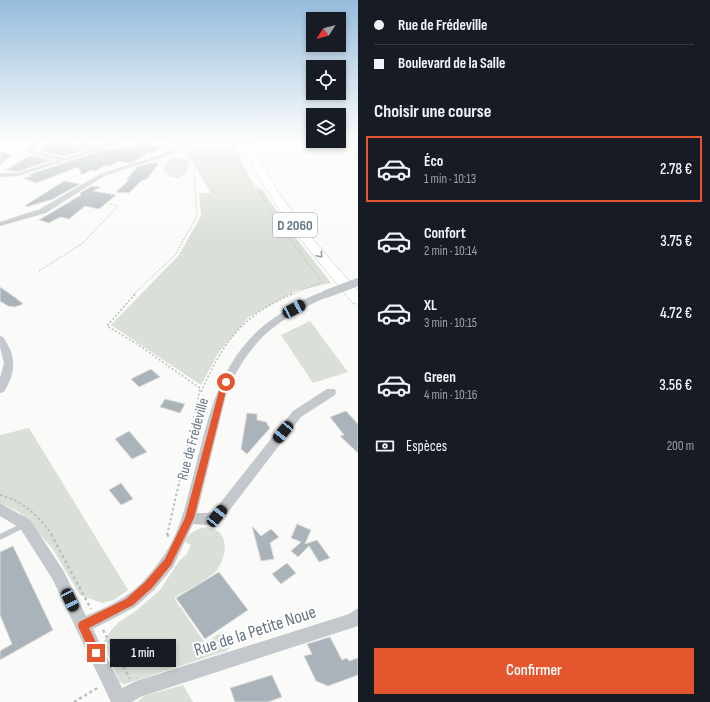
<!DOCTYPE html>
<html lang="fr">
<meta charset="utf-8">
<style>
:root{--surface:#171b24;--page:#20242c;--text:#f1f3f6;--muted:#9ea1a6;--line:#363941;--accent:#e4572e}
body{margin:0;font-family:"Sofia Sans Condensed",sans-serif;background:var(--page);color:var(--text);height:100vh;display:flex;flex-direction:column;font-size:15px;white-space:nowrap}
*{box-sizing:border-box;margin:0}
p{font-size:13px;color:var(--muted)}
.icon{flex:none;width:22px;height:22px;fill:none;stroke:currentColor;stroke-width:2;stroke-linecap:round;stroke-linejoin:round}
.map{position:relative;flex:1;overflow:hidden}
.side{display:flex;flex-direction:column;background:var(--surface);width:352px}
.side>*{flex:none}
.guide{display:grid;align-content:center;height:88px;padding:0 16px;background:var(--surface)}
.needle{width:26px;rotate:234deg}
.buttons{position:absolute;left:306px;top:12px;display:grid;gap:8px}
.buttons a{display:grid;place-items:center;width:40px;height:40px;border-radius:0px;background:var(--surface);box-shadow:0 2px 6px #0003;font-size:20px}
.end{position:absolute;width:18px;height:18px;margin:-9px;border:5px solid #e4572e;background:#fff;box-shadow:0 0 0 2px #fff}
.from{border-radius:50%}
.bubble{position:absolute;height:28px;border-radius:0px;background:var(--surface);box-shadow:0 2px 6px #0003;font-size:13px;font-weight:600;line-height:28px;text-align:center}
.car{position:absolute;width:12px;height:24px;margin:-12px -6px;border-radius:5px;box-shadow:0 0 3px 1px #0007;background:linear-gradient(#222 24%,#8ab4d8 0 40%,#222 0 76%,#8ab4d8 0 86%,#222 0)}
.guide b{display:flex;align-items:center;gap:14px;height:38px;font-size:15px}
.guide b+b{border-top:1px solid var(--line)}
.guide i{width:10px;height:10px;background:var(--text)}
ul{padding:0;list-style:none}
li{display:flex;align-items:center;gap:12px;height:66px;margin:0 8px 6px;padding:0 8px;border:2px solid transparent;border-radius:0px}
li div{flex:1}
li b{display:block;font-size:15px}
li em{font-style:normal;font-weight:600}
li.selected{border-color:var(--accent)}
li>.icon{width:36px;height:36px;stroke-width:1.5}
h2{padding:0 16px;font-size:18px;line-height:48px}
.pay{display:flex;align-items:center;gap:10px;height:44px;padding:0 16px;font-size:15px}
.pay p{margin-inline-start:auto}
.action{display:flex;gap:8px;margin-top:auto;padding:8px 16px}
.action a{flex:1;height:46px;border-radius:0px;background:var(--accent);color:#fff;font-size:16px;font-weight:600;line-height:46px;text-align:center}
main{display:flex;flex:1;min-height:0}
.map>svg:first-child{display:block}
.green{fill:#dadfd7}
.building{fill:#aab3b9;stroke:#dcdcda}
.lines{fill:none;stroke-linecap:round;stroke-linejoin:round}
.trunk-casing{stroke:#b4b9bd;stroke-width:1}
.path-far3{stroke:#bbbfc2;stroke-width:1;stroke-dasharray:1.5 1.5;stroke-linecap:butt}
.path-far2{stroke:#bbbfc2;stroke-width:1.5;stroke-dasharray:2 2;stroke-linecap:butt}
.path-far1{stroke:#bbbfc2;stroke-width:2;stroke-dasharray:2.5 2.5;stroke-linecap:butt}
.path{stroke:#bbbfc2;stroke-width:2.5;stroke-dasharray:3 3;stroke-linecap:butt}
.service{fill:#c3c8cc;fill-rule:evenodd}
.minor{fill:#c3c8cc;fill-rule:evenodd}
.trunk{fill:#fff;fill-rule:evenodd}
.minor-bridge{stroke:#c3c8cc;stroke-width:8}
.oneway{stroke:#939fa8}
.route{fill:#e4572e}
.labels{text-anchor:middle;dominant-baseline:central;stroke-width:4;stroke-linejoin:round;paint-order:stroke}
.shield{fill:#fff;stroke:#939fa8;stroke-width:1}
.shield-label{font-size:14px;font-weight:bold;fill:#657683}
.street-label{font-size:15px;fill:#657683;stroke:#fff}
.near-street-label{font-size:18px;fill:#657683;stroke:#fff}
</style>
<main>
<div class="map">
<svg width="358" height="702" viewBox="0 0 358 702">
<rect width="100%" height="100%" fill="#fafaf8"/>
<path class="green" d="M194,140H236L237,152L255,189H262L286,225L331,283L296,291L249,317L219,352L201,385L111,325L179,255L201,216L199,193H211L184,148Z
M177,157L190,160L185,174L179,178L171,177L163,170C166,162 168,158 177,157Z
M310,321L348,372L313,383L281,335Z
M29,428L128,590L114,600L102,603L80,595L52,548L19,512L0,503V435Z
M207,527C213,529 219,530 222,536C228,545 223,563 216,571C209,579 185,591 174,598L205,643L223,631L230,642V648L226,651L125,684L119,682L103,642L112,629L119,622L137,610L160,590L179,561L187,554L191,545L185,542C189,532 196,529 207,527Z
M183,685L193,702H137L144,696Z"/>
<path class="building" d="M53,142L78,146L81,143L97,146L64,156L39,151Z
M138,143L165,146L151,154L149,151L134,162L129,163L119,161L110,166L105,165L96,171L91,170L82,175L78,167L36,183L24,178L33,176L28,175L109,148L110,150L115,149L127,145L134,148Z
M0,152L12,154L0,166Z
M31,155L52,160L17,172L6,170Z
M151,163H159L147,179L141,181L129,193L116,192L129,180H126L137,167Z
M64,181L80,184L53,199L26,207V205Z
M92,186L101,187L93,191L116,195L99,209L85,206L69,219L60,217L49,223L39,220L81,195L80,193Z
M0,287L16,298L23,304L15,307L8,306L0,301Z
M151,369L160,377L139,387L131,379Z
M165,399L185,404L180,413L160,407Z
M346,411L358,424V453L340,436L344,435L330,417Z
M247,413L257,414V420L266,422L270,428L247,454L241,449Z
M129,431L147,452L132,459L115,439Z
M121,483L133,499L121,505L109,490Z
M297,524L311,530L305,544L317,540L330,558L319,562L309,546L298,557L291,551L301,542L291,538Z
M252,526L261,536L271,529L279,537L270,543L274,559L261,561Z
M13,546L53,630L0,660V651L12,644L0,615V552Z
M287,563L296,573L281,584L272,574Z
M219,572L248,610L205,639L176,598Z
M330,637L342,660L347,658L349,661L358,658V675L328,686L316,681L304,656L312,654L307,644Z
M272,675L282,697L268,702H235L230,688Z"/>
<g class="lines">
<defs>
<path id="trunk" d="M242,140H251C277,201 315,242 358,291V304L353,303C310,251 267,204 242,140Z"/>
</defs>
<use href="#trunk" class="trunk-casing"/>
<path class="path-far3" d="M234,140L241,169L259,191L277,222L322,282L290,295
M39,271L83,243L117,207L116,205L95,200L97,194L86,193
M133,295L175,255L197,216L194,174L195,158L181,152"/>
<path class="path-far2" d="M135,294L107,326L137,344L200,388L198,402
M201,392C223,343 241,316 292,294"/>
<path class="path-far1" d="M0,495C23,501 39,516 52,535
M167,535L198,401"/>
<path class="path" d="M51,534L91,609
M167,534L169,537
M103,630L130,679
M74,702L99,687"/>
<path class="service" d="M24,522L26,523L27,525L26,527L0,540V534Z"/>
<path class="minor" d="M35,140H42L33,149L34,151L64,158L119,140H129L19,176L0,177V173H17L58,160L30,153L27,149Z
M159,140H190L187,144L170,155L104,176L46,213L0,226V222L40,209L100,174L166,153L179,144Z
M352,140H358V159L355,157Z
M326,291L330,294L329,296C278,319 251,338 227,391L197,513H206L213,512L293,411L327,389H335L336,392L335,395L301,417L222,520L206,525L193,524L173,567L154,590L135,607L93,629L122,688L136,681L349,614L358,608V626L140,697L132,702H111L53,580L20,528L0,516V503L30,520L63,570L86,616C99,610 112,605 124,597C139,588 152,572 162,558C175,541 184,513 189,492C208,424 215,354 280,314C294,305 310,295 326,291Z
M0,336L3,337C17,357 16,371 4,392L0,393V378L4,363L0,347Z"/>
<use href="#trunk" class="trunk"/>
<path class="minor-bridge" d="M326,294L358,282"/>
</g>
<defs><path id="oneway-chevron" d="M-2-3.5L2.5 0L-2 3.5" fill="none" stroke-width="1.6" stroke-linecap="round" stroke-linejoin="round"/></defs>
<use class="oneway" href="#oneway-chevron" transform="translate(320 255) rotate(50)"/>
<linearGradient id="sky" x2="0" y2="1"><stop stop-color="#96bcdc"/><stop offset="0.59" stop-color="#fdfdfc"/><stop offset="1" stop-color="#fdfdfc" stop-opacity="0"/></linearGradient>
<rect width="358" height="239" fill="url(#sky)"/>
<path class="route" d="M226,379L230,382L226,391L194,518L171,565L152,588L133,605L89,628L101,653L100,657L96,658L92,657L78,626L79,622L126,599L145,582L165,559L185,518L219,391L224,380Z"/>
<g class="labels">
<rect class="shield" x="273" y="213" width="44" height="24" rx="3"/>
<g class="shield-label">
<text x="295" y="225">D 2060</text>
</g>
<g class="street-label">
<text transform="translate(193 439) rotate(-75)">Rue de Frédeville</text>
</g>
<g class="near-street-label">
<text transform="translate(255 631) rotate(-18)">Rue de la Petite Noue</text>
</g>
</g>
</svg>
<div class="buttons">
<a><svg class="needle" viewBox="-14 -14 28 28"><path d="M0-13l5 13h-10z" fill="#e53935"/><path d="M0 13l5-13h-10z" fill="#9ea1a6"/></svg></a>
<a><svg class="icon" aria-label="locate" viewBox="0 0 24 24"><circle cx="12" cy="12" r="6"/><path d="M12 2v4M12 18v4M2 12h4M18 12h4"/></svg></a>
<a><svg class="icon" aria-label="layers" viewBox="0 0 24 24"><path d="M12 4l9 5-9 5-9-5zM3 14l9 5 9-5"/></svg></a>
</div>
<i class="end from" style="left:226px;top:382px"></i>
<i class="end" style="left:96px;top:653px"></i>
<div class="bubble" style="left:110px;top:639px;width:66px">1 min</div>
<i class="car" style="left:294px;top:309px;rotate:62deg"></i>
<i class="car" style="left:283px;top:432px;rotate:219deg"></i>
<i class="car" style="left:217px;top:516px;rotate:38deg"></i>
<i class="car" style="left:70px;top:600px;rotate:154deg"></i>
</div>
<section class="side">
<div class="guide">
<b><i class="from"></i>Rue de Frédeville</b>
<b><i></i>Boulevard de la Salle</b>
</div>
<h2>Choisir une course</h2>
<ul>
<li class="selected"><svg class="icon" aria-label="car" viewBox="0 0 24 24"><path d="M5 17H2v-5l4-1 3-4h7l3 4 3 1v5h-3M9 17h6M6 11h13"/><circle cx="7" cy="17" r="2"/><circle cx="17" cy="17" r="2"/></svg><div><b>Éco</b><p>1 min · 10:13</p></div><em>2.78 €</em></li>
<li><svg class="icon" aria-label="car" viewBox="0 0 24 24"><path d="M5 17H2v-5l4-1 3-4h7l3 4 3 1v5h-3M9 17h6M6 11h13"/><circle cx="7" cy="17" r="2"/><circle cx="17" cy="17" r="2"/></svg><div><b>Confort</b><p>2 min · 10:14</p></div><em>3.75 €</em></li>
<li><svg class="icon" aria-label="car" viewBox="0 0 24 24"><path d="M5 17H2v-5l4-1 3-4h7l3 4 3 1v5h-3M9 17h6M6 11h13"/><circle cx="7" cy="17" r="2"/><circle cx="17" cy="17" r="2"/></svg><div><b>XL</b><p>3 min · 10:15</p></div><em>4.72 €</em></li>
<li><svg class="icon" aria-label="car" viewBox="0 0 24 24"><path d="M5 17H2v-5l4-1 3-4h7l3 4 3 1v5h-3M9 17h6M6 11h13"/><circle cx="7" cy="17" r="2"/><circle cx="17" cy="17" r="2"/></svg><div><b>Green</b><p>4 min · 10:16</p></div><em>3.56 €</em></li>
</ul>
<div class="pay"><svg class="icon" aria-label="cash" viewBox="0 0 24 24"><path d="M3 7h18v10H3z"/><circle cx="12" cy="12" r="2"/></svg>Espèces<p>200 m</p></div>
<div class="action"><a>Confirmer</a></div>
</section>
</main>
